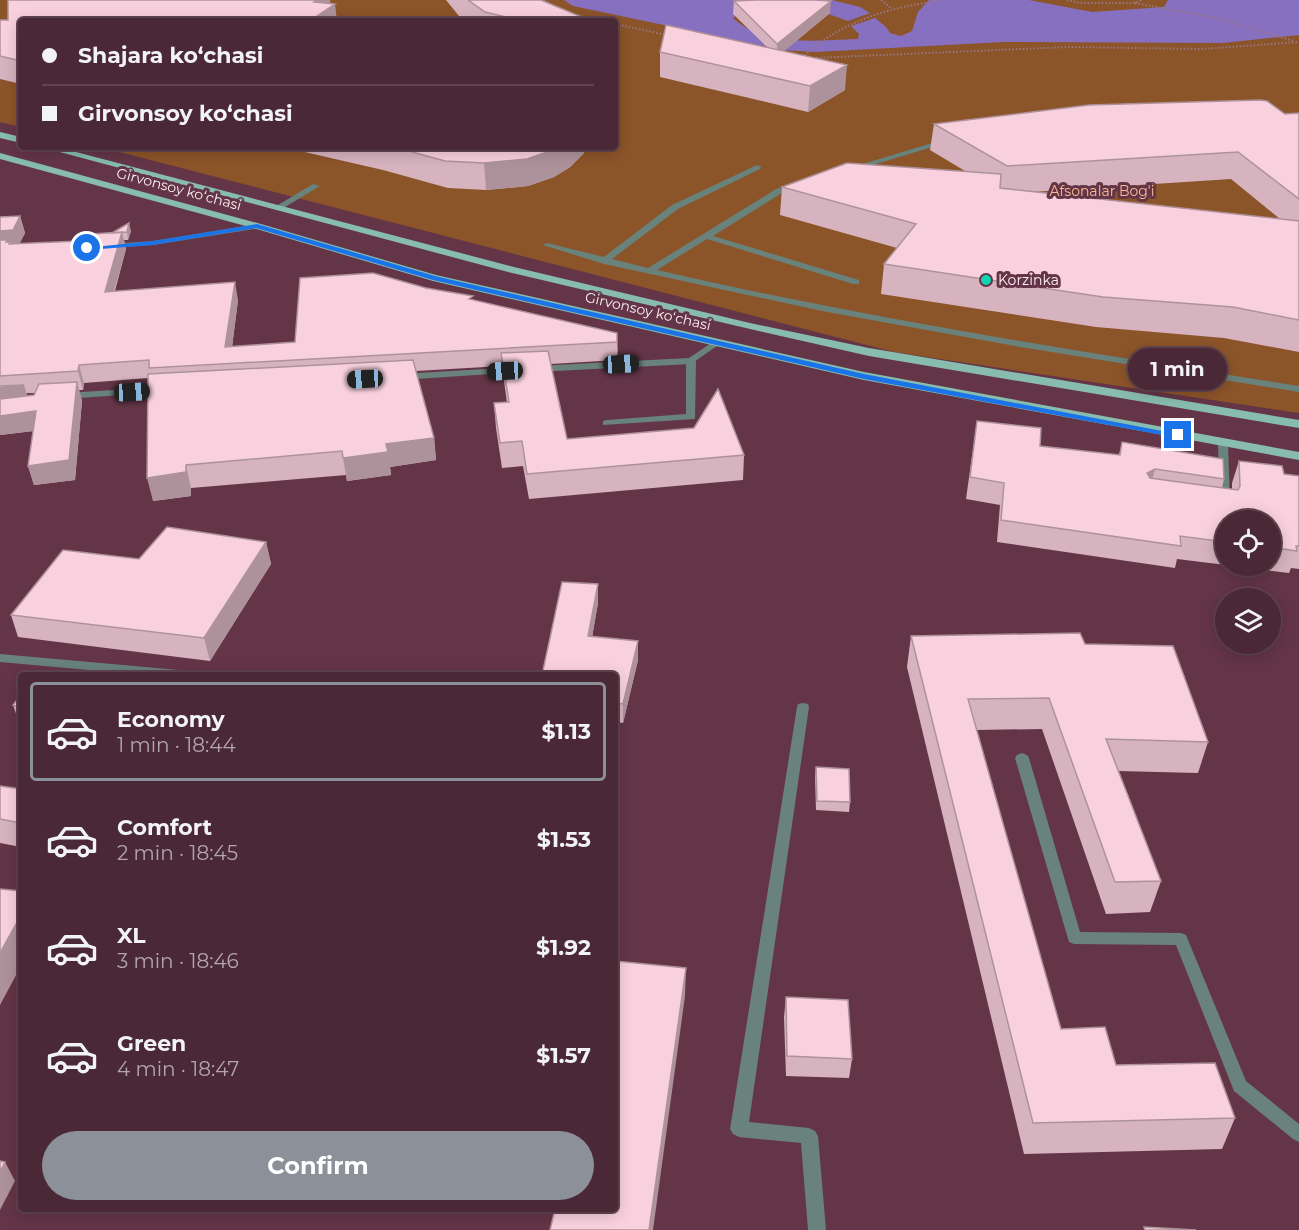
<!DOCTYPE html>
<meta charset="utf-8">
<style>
:root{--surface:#4b2835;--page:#52303d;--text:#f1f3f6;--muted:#b2a6ad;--line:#624450;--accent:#8c9099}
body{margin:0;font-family:Montserrat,sans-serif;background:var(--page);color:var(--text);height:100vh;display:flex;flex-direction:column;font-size:22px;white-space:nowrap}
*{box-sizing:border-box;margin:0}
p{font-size:20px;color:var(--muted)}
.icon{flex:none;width:33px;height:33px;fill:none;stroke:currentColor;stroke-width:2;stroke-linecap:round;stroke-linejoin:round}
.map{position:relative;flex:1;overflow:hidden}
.panel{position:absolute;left:18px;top:672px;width:600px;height:540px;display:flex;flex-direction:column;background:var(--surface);border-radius:6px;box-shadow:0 3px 15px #0003,0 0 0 2px var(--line)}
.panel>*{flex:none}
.guide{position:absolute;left:18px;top:18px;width:600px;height:132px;border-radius:6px;box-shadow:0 3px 15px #0003,0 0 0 2px var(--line);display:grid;align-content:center;height:132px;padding:0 24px;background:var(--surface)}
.tools{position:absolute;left:1215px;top:510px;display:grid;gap:12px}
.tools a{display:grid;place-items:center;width:66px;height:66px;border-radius:50%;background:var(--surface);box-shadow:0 3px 15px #0003,0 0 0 2px var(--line);font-size:30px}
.end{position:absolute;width:27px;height:27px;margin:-14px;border:8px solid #1a73e8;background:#fff;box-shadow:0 0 0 3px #fff}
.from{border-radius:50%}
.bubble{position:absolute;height:42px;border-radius:21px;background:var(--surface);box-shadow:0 3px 15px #0003,0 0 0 2px var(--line);font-size:20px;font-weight:700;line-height:42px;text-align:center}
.car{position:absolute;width:18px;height:36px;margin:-18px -9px;border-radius:8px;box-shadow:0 0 4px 2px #0007;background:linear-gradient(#222 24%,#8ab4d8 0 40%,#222 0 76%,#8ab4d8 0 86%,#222 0)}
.guide b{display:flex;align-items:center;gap:21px;height:57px;font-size:22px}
.guide b+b{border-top:2px solid var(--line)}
.guide i{width:15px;height:15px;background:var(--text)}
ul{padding:10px 0 0;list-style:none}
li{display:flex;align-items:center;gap:18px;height:99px;margin:0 12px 9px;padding:0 12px;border:3px solid transparent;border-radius:6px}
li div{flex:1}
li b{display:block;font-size:22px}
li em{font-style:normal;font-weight:700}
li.on{border-color:var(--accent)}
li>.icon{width:54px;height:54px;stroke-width:1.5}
.action{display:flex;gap:12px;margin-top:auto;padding:12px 24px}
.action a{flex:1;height:69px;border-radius:36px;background:var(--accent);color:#fff;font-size:24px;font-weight:700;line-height:69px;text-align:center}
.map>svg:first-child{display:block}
.green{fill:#8c5429}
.water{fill:#8870c1}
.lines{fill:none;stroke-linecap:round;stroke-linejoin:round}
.path{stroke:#997683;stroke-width:2;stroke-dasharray:1.5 2;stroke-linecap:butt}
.lane{fill:#69827b;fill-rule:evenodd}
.street{fill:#69827b;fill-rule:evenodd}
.primary{fill:#87bcae;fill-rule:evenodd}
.wall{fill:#d6b3bf;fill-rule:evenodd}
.shaded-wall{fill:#ae929b}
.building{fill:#f9d0de;stroke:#ae929b;stroke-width:1.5}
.route{fill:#1a73e8}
.poi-dot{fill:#0fd5b4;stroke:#643547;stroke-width:2}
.labels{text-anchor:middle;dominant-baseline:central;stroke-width:6;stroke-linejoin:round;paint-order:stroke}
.far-street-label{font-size:14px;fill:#fbeff3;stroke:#643547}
.far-park-label{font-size:14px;fill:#f8ba8f;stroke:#643547}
.far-poi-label{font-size:14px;fill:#fbeff3;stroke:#643547;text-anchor:start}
</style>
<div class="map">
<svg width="1299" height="1230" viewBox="0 0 1299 1230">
<rect width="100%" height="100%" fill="#643547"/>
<path class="green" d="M0,0H1299V413L894,352L100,147H615V21H21V127L0,122Z"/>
<path class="water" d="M564,0H832L860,7L870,13L848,21L812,8L746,7L733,18C766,48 817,40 858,39L859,34L851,26L875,18L886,27L890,33L901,36L912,31L918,12L929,0H1029L1092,12L1164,7L1168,0H1299V35L1223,43L1003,42L815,52L783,50L573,6Z"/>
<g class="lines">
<path class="path" d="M544,0L554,6
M881,0L892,9
M1067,0L1080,3H1135L1142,0
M1135,3L1216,18L1294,41
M574,15L603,21
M615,24L667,35
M802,58C842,20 889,8 942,0
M813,58L1068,47L1201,49L1299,42"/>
<path class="lane" d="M942,140L949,142L853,171L846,169Z
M757,165L761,167L760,169L678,209L612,259L648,268L776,189L796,183H799V187L782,193L713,236L859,280V284H853L707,239L657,270C869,319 1084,352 1299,386V392L1015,346L827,312L604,264L543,245L547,243L604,257L672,205Z
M313,184L320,186L280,210L273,208Z
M691,358L696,361L695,419L603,425V421L607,420L686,414V361Z
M1223,441L1228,444L1230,502L1225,505L1220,502L1218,444Z
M803,703L808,704L809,707L749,1122L809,1128L815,1131L818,1136L826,1230H808L801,1143L739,1137L733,1134L730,1129L797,707L798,704Z
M1022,753L1027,755L1029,758L1080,932L1181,933L1186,935L1246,1081L1299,1124V1142L1293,1139L1234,1091L1176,945L1074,944L1069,942L1015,758L1017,755Z"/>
<path class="street" d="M257,224L261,226L260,228L153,245L109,248L105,246L109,244L153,241Z
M717,339L720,340V344L691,364L536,372L531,369L536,366L689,358Z
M518,367L521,368V372L401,380L396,377L401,374Z
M162,387L165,388V392L65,399L60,396L65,393Z
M0,654L190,671L196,675H144L0,662Z"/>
<path class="primary" d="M0,132L21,137V143L0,138Z
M41,147H57L514,267L750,323L869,348L1299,420V428L869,356L750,329L508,272Z
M0,153L261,224L436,275L864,372L1299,452V460L864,380L433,281L253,228L0,159Z"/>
</g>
<path class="wall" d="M8,0H330V4L21,21V84L0,79V20H8Z
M446,0H541L589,21H466L459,16Z
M734,1L830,13L784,51L845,90L808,112L660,77V52L767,47L733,14Z
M1299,113V352L1224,338L1096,327L881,294L884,264L897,248L780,215L782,187L965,171L930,150L934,124ZM1231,179L1280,219L1031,192Z
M283,147H584V153L570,167L554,177L528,186L486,190L448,188L383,170Z
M20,216L25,233L19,244L80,241L131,231L128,240H124L126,249L115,291L238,300L232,347L295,342L426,288L473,300L617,333V360L551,364L567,439L744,455L743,480L529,499L523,466L502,468L496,428L494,403H507L502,366L416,371L434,438L436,460L390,467L391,475L347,481L346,475L191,488V496L153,501L148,378L84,383L83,390H79L82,401L75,480L34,485L28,466L33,431L0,435V217ZM27,393H35L34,395L27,396Z
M977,421L1040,446L1119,455L1122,442L1224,479L1222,488L1232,489V483L1239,461L1284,474L1299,476V569L1291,568L1289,573L1230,566H1270V520H1226V565L1177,559L1175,568L997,542L1000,505L966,499Z
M266,542L271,564L210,661L18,637L11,615Z
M598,584V603L592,637L638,660L623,723L615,722V675H542Z
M911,636L1085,644L1208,742L1198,773L1118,771L1161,881L1150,912L1106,914L1042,729L976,730L1061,1029L1116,1065L1235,1118L1222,1149L1024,1154L907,667Z
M21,695V728L13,705Z
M816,767L850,802L849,812L816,810L815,777Z
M0,786L21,789V847L0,843Z
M786,997L852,1059L849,1078L786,1076L784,1017Z"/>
<path class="shaded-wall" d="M317,0H330L331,7L335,4L337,21H311L314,2Z
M831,1L830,13L777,57V44Z
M847,65L845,90L808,112L810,86Z
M558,147H584V153L570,167L554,177L528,186L486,190L484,163Z
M20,216L25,233L18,247L0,248V231Z
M129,223L131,231L128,240L127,232Z
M122,232L126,249L109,309L105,292Z
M235,282L238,300L230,363L225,347Z
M617,333L618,351L617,360Z
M79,365L84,383L83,390L78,371Z
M77,382L82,401L75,480L34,485L28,466Z
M24,385L30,404L0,408V388Z
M36,411L42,430L0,435V416Z
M434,438L436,460L390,467L391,475L347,481L343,458L386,444Z
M186,465L191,488V496L153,501L147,478Z
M1155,469L1149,491L1147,473Z
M266,542L271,564L210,661L204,638Z
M598,584V603L589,655L588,636Z
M638,641V660L623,723V704Z
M21,915V966L0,1005V953Z
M686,968L685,996L653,1230H649Z
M5,1162L15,1181L0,1210V1172Z"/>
<path class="building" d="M8,0H317L314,2L335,4L311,20L318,21H21V61L0,56V20H8Z
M468,0H541L589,20V21H522L485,12Z
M756,0H814L831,1L777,44L734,1Z
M666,25L847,65L810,86L660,52Z
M1260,100L1267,101L1285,114L1299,113V199L1238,152L1007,166L934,124L1089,105Z
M394,147H558L553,150L527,159L484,163L445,161Z
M847,163L1001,174L1000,188L1299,221V320L1233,307L1103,297L884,264L916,224L782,187Z
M20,216L13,230L0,231V217Z
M129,223L127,232L112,233Z
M122,232L105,292L235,282L225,347L295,342L300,278L373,273L426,288L473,296L469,299L617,333V342L149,368V360L79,365L78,371L0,376V240H7L6,242H10L9,244L80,241L91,234Z
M548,351L567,439L694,428L718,389L744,455L527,474L522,441L500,443L494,403L509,402L501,353Z
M413,360L434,438L386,444L388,452L343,458L342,451L186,465V472L147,478L148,374Z
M77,382L69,460L28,466L36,411L0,416V399L34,395L39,384Z
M24,385L0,388V386Z
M977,421L1041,428L1040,446L1120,455L1122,442L1223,459L1224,479L1155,469L1147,473L1150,478L1238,490L1240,486L1239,461L1282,466L1284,474L1299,476V546H1296L1297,551L1270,547V520H1226V542L1180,536L1181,546L1001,520L1004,483L970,477Z
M167,527L266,542L204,638L11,615L63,550L139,559Z
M562,582L598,584L588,636L638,641L623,704L615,703V675H542Z
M1080,633L1085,644L1173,646L1208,742L1106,739L1161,881L1115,882L1049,698L968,699L1061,1029L1105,1027L1116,1065L1215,1063L1235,1118L1033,1123L911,636Z
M41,671L69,675H38Z
M21,695V707L13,705Z
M816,767L849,769L850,802L817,801Z
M0,786L21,789V823L0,819Z
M0,889L21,891V915L0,953Z
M615,961L686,968L649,1230H550L555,1209H615Z
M786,997L848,1000L852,1059L787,1056Z
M0,1161L5,1162L0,1172Z
M1144,1227L1196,1230H1145Z"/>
<path class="route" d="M257,224L435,276L864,374L1183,435L1178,438L864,379L433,280L256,228L153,245L87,250L84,248L153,241Z"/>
<circle class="poi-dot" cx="986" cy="280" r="6"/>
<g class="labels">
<g class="far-street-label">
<text transform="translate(179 189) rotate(15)">Girvonsoy koʻchasi</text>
<text transform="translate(648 311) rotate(13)">Girvonsoy koʻchasi</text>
</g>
<g class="far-park-label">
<text x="1102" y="191">Afsonalar Bog'i</text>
</g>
<g class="far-poi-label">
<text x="998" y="280">Korzinka</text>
</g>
</g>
</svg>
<div class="tools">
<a><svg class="icon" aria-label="locate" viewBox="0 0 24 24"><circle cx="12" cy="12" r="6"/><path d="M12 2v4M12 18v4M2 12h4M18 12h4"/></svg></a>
<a><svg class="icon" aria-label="layers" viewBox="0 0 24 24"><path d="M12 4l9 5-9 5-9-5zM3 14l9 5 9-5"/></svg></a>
</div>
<i class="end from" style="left:87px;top:248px"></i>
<i class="end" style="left:1178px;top:435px"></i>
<div class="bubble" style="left:1128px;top:348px;width:99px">1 min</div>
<i class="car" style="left:621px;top:364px;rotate:87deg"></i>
<i class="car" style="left:505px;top:371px;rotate:267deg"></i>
<i class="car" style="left:365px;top:379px;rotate:267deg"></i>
<i class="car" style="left:132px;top:392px;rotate:87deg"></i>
<div class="guide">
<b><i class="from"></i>Shajara koʻchasi</b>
<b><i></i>Girvonsoy koʻchasi</b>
</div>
<section class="panel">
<ul>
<li class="on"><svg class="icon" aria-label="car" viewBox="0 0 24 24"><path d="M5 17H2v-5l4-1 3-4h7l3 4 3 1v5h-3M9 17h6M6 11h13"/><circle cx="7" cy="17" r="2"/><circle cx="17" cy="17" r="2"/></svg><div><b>Economy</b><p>1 min · 18:44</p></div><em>$1.13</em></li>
<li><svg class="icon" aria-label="car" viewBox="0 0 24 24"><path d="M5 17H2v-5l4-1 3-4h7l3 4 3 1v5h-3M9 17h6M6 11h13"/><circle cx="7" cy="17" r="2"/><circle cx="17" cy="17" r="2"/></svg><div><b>Comfort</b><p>2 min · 18:45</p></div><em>$1.53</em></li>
<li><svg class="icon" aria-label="car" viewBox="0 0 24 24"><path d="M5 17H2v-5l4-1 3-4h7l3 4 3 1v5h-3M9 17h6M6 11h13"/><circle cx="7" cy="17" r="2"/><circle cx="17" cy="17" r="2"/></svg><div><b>XL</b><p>3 min · 18:46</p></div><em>$1.92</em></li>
<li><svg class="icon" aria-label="car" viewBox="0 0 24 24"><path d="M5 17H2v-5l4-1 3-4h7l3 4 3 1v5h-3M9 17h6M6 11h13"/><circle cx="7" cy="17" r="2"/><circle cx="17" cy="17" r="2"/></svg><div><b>Green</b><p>4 min · 18:47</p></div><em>$1.57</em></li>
</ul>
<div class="action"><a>Confirm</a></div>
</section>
</div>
